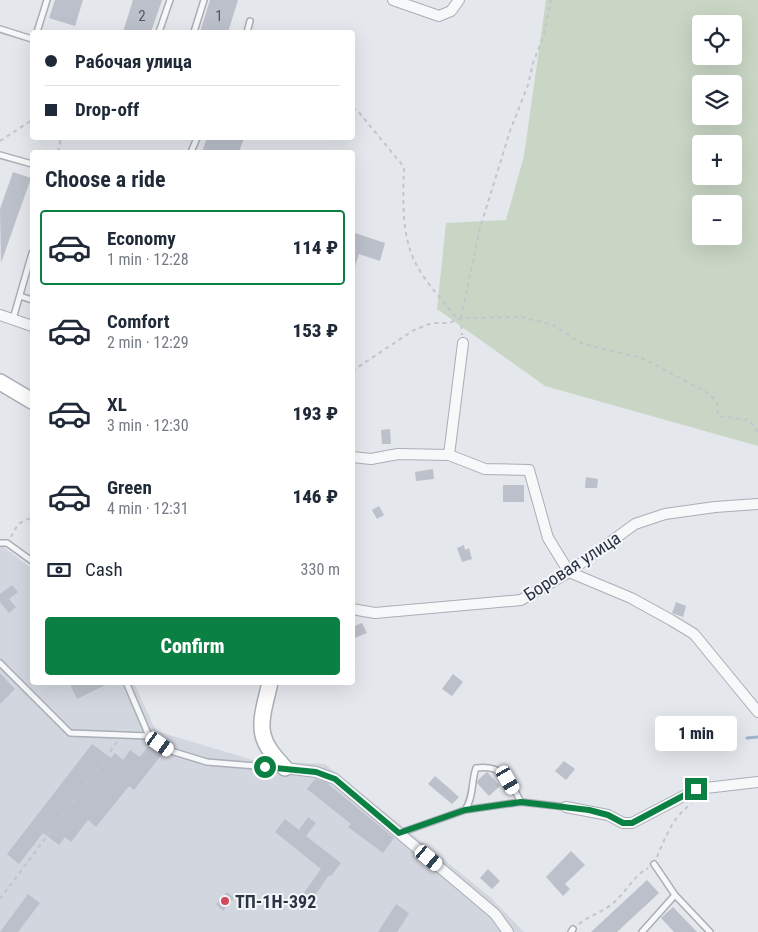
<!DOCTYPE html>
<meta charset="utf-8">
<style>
:root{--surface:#fff;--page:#f6f6f7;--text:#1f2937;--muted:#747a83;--line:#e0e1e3;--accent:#0b8043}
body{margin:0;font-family:"Roboto Condensed",sans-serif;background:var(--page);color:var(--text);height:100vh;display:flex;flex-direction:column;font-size:19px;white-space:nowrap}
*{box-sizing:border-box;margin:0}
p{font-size:16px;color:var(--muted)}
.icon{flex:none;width:28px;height:28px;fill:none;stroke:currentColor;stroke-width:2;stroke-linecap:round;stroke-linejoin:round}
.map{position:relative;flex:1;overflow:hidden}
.sheet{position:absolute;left:30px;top:150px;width:325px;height:535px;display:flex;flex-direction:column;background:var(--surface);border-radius:5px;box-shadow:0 5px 20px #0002}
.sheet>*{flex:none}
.top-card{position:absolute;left:30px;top:30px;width:325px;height:110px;border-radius:5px;box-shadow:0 5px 20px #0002;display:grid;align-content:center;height:110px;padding:0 15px;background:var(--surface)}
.controls{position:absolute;left:692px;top:15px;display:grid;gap:10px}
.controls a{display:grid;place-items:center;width:50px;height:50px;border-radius:5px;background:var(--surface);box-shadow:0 5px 20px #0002;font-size:25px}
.end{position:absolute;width:22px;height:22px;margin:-11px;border:6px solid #0b8043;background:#fff;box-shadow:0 0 0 2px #fff}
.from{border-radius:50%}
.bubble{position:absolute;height:35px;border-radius:5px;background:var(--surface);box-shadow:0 5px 20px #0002;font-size:16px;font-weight:800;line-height:35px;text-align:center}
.car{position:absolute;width:15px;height:30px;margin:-15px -8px;border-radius:6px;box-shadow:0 0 4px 1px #0007;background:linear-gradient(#fff 24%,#345 0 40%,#fff 0 76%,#345 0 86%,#fff 0)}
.top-card b{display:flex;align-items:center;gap:18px;height:48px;font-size:19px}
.top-card b+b{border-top:1px solid var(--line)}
.top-card i{width:12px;height:12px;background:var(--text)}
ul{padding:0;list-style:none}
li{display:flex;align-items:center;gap:15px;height:75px;margin:0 10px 8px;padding:0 5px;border:2px solid transparent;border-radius:5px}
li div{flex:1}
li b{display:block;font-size:19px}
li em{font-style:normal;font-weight:800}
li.active{border-color:var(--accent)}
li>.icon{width:45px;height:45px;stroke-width:1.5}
h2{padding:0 15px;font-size:22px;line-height:60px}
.pay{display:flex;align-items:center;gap:12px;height:55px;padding:0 15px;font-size:19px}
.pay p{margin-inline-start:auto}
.action{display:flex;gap:10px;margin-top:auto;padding:10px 15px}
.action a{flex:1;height:58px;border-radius:5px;background:var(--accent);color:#fff;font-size:20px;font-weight:800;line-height:58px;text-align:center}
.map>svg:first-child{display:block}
.built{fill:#d2d6de}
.green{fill:#c9d6c5;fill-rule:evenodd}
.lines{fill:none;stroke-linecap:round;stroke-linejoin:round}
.stream{stroke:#9fb4cc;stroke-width:3}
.building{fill:#bbc0ca}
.lane-casing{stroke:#a9aeb7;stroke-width:8}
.street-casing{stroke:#a9aeb7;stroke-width:12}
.secondary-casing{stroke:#a9aeb7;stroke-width:18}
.path{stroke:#c2c5cb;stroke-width:2;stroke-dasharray:4 4;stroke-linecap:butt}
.lane{stroke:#f7f8fa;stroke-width:5}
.street{stroke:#f7f8fa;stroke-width:10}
.secondary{stroke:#fff;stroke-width:15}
.route{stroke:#0b8043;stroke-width:6}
.poi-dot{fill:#d1495b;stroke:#f4f6f9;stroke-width:2}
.labels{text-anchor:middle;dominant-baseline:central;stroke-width:4;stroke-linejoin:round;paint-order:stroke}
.number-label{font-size:15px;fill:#4f5766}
.street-label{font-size:18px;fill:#2b3445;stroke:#f4f6f9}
.poi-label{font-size:18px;font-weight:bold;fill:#2b3445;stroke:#f4f6f9;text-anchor:start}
</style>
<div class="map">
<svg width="758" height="932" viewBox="0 0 758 932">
<rect width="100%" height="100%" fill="#e4e7ec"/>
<path class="built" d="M0,544L32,569V682L134,683L156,731L256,761L325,764L489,896L524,932H0Z"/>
<path class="green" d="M546,0H758V446L545,386L437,309L446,223L506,220L524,156ZM701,24H734V56H701ZM701,84H734V116H701ZM701,144H734V176H701ZM701,204H734V236H701Z"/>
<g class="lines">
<path class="stream" d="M747,738L758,737"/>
</g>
<path class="building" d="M55,0H83L75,26L49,18Z
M133,0H162L151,32H123Z
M210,0H238L228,32H200Z
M207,138H244L239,152H202Z
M13,172L31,178L1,263L0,209Z
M352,232L385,243L380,261L359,254L354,269H352Z
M390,429L391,444H382L381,430Z
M433,469L434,479L416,481L415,472Z
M586,477L598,479L597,488H585Z
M503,485H524V502H503Z
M379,506L384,515L377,519L372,510Z
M464,545L465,550L469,548L472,559L462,562L457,548Z
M12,585L18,592L9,599L16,607L9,613L0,602V594Z
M676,602L686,606L683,617L672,613Z
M362,623L367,633L352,639V627Z
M0,673L15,689L0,704Z
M453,674L463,682L452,696L442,689Z
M69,682H111L77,699Z
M92,744L111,758L115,753L123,760L130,750L140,757L150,744L162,754L134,790L129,786L96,827L88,820L71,842L65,837L59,845L43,833L19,864L7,854Z
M564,761L575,769L566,780L555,771Z
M487,772L500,786L489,796L477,783L478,780Z
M435,776L459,797L452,804L428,784Z
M315,779L327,783L394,838L383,853L348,827L351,824L307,789Z
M308,817L316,823L306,836L341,863L331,876L329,875L312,900L303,894L321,869L275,832L285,819L299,830Z
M571,851L585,865L565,884L570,889L563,896L546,877Z
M488,869L500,881L492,889L480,878Z
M647,880L659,893L617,932H591Z
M227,892L234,898L223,911L216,904Z
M28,894L40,903L18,932H0Z
M396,904L409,913L403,923L397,932H378Z
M673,907L697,932H674L661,918Z"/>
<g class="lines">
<defs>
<path id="lane" d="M0,29L32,39
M37,32L47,0
M159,32L170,0
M194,32L204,0
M247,32L250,21
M191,152L197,138
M0,155L32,164
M20,296L32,300
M13,319L32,253
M0,543H7L32,561
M0,663L70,733L149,736
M126,682L149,736L171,751L207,762L281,768
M465,810L521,802L566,807
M400,833L465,810C474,797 471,782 476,768C504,764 509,781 521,802
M675,895L710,932
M571,932L573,929
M642,932L675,895L654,864"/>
<path id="street" d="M393,0L439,16L451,11L459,0
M0,315L32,326
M449,455L463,343
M352,457L371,459L398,454L449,455L485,469L529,470L548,538L569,572L631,598L671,620L694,634L758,712
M352,609L375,613L521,600L569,572L635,524L665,514L715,507L758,504
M285,768L316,772L335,779L495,914L508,932
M566,807L608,815L623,823H632L697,789L758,782"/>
<path id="secondary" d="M0,382L32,401
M270,682C267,698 259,719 263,735C266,748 276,758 285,768"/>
</defs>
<use href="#lane" class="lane-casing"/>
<use href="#street" class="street-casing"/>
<use href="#secondary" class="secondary-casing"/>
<path class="path" d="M352,109L357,110L404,167C403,197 401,234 415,262C424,281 441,298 454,315L461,318L462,335
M0,141L32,120
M58,152L61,138
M461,318L480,228L510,131L528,85L533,63L544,35L551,0
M352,371L414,330L432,323H449L461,318L521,317L553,325L583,344L642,358L710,394L717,403L718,416L749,420L758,432
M11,537L18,524L32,517
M657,857C665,838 674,814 692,804
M0,899L118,741
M579,924C589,916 602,912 612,904C626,893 633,876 648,868"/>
<use href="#lane" class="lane"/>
<use href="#street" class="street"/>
<use href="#secondary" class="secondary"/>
</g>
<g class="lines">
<path class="route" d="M265,767L316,772L335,779L399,833L465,810L521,802L589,810L608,815L623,823H632L696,789"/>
</g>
<circle class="poi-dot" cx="225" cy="901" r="5"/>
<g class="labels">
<g class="number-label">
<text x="142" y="16">2</text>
<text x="219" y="16">1</text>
</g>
<g class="street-label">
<text transform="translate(572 566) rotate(-33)">Боровая улица</text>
</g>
<g class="poi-label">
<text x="235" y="901">ТП-1Н-392</text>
</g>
</g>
</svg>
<div class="controls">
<a><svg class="icon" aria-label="locate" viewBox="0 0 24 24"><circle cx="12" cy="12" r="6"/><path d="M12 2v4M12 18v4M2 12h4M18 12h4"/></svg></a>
<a><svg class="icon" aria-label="layers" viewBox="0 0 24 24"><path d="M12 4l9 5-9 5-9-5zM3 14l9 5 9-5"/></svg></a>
<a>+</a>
<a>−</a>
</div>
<i class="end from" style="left:265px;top:767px"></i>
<i class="end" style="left:696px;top:789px"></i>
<div class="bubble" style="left:655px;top:716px;width:82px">1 min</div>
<i class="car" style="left:160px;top:744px;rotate:125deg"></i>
<i class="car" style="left:508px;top:780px;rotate:150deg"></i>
<i class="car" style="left:429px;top:858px;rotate:130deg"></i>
<div class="top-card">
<b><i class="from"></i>Рабочая улица</b>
<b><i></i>Drop-off</b>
</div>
<section class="sheet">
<h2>Choose a ride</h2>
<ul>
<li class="active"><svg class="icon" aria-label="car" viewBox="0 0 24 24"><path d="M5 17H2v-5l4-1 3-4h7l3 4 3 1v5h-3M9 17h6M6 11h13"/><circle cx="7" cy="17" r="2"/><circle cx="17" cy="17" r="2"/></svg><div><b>Economy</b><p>1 min · 12:28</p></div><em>114 ₽</em></li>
<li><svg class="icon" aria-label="car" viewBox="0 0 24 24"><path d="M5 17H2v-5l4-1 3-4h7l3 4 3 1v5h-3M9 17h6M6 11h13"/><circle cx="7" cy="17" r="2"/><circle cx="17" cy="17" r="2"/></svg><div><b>Comfort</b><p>2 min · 12:29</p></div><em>153 ₽</em></li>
<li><svg class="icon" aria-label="car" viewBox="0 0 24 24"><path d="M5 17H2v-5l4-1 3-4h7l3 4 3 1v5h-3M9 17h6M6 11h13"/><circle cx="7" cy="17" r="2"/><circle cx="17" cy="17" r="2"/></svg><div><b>XL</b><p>3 min · 12:30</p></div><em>193 ₽</em></li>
<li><svg class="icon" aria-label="car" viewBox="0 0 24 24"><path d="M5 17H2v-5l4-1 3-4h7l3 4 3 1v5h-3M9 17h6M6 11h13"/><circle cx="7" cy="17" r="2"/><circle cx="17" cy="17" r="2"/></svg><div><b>Green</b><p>4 min · 12:31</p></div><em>146 ₽</em></li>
</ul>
<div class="pay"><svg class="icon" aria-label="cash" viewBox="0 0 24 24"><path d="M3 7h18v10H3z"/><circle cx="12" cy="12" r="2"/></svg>Cash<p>330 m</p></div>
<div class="action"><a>Confirm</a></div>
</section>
</div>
